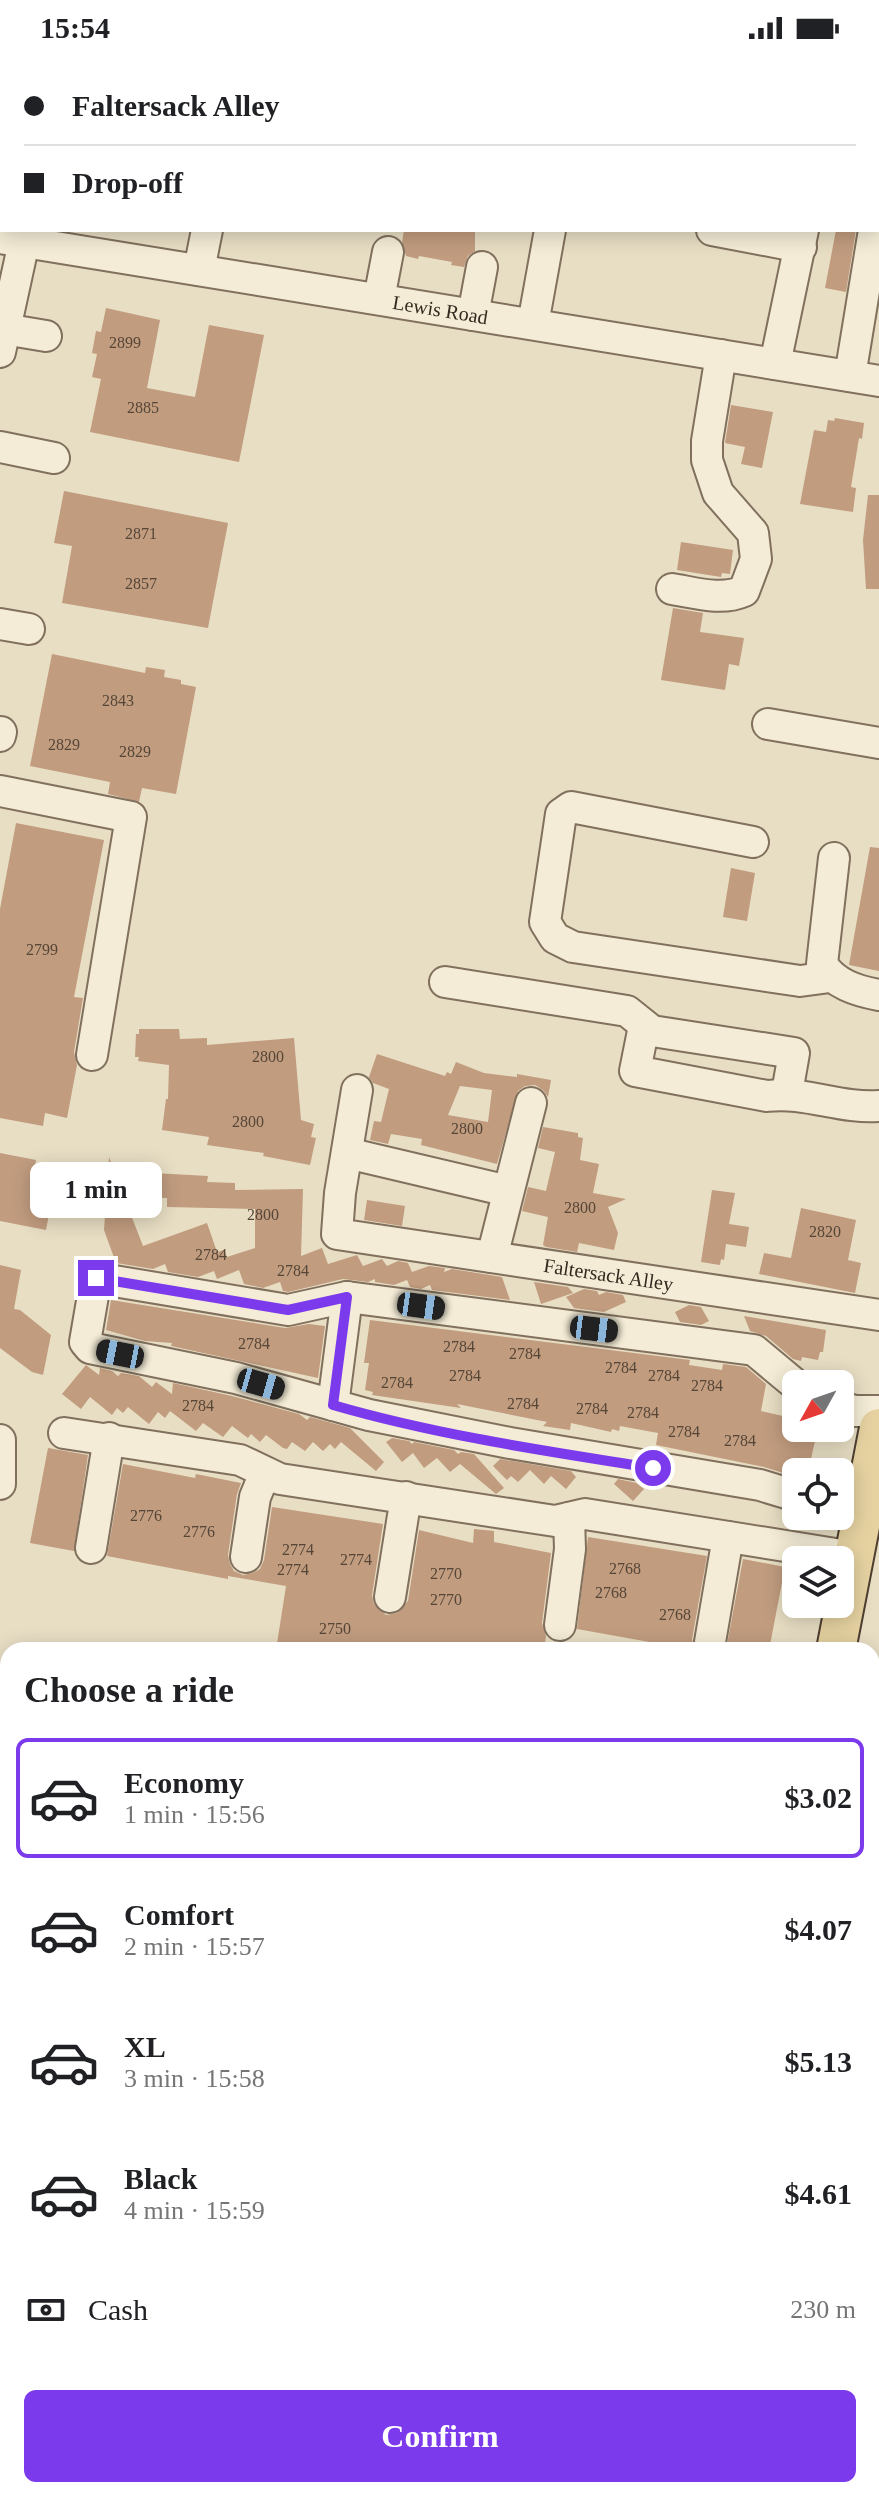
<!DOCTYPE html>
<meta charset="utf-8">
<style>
:root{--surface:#fff;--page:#f6f6f6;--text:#202124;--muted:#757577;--line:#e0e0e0;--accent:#7c3aed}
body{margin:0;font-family:"Times New Roman",serif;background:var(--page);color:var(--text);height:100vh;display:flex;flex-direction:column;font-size:30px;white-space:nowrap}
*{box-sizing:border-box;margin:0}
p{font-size:26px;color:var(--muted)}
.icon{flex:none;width:44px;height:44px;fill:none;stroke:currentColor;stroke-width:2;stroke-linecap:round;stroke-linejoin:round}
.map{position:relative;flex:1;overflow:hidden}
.panel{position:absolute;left:0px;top:1586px;width:880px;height:856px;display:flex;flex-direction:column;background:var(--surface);border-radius:24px 24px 0 0;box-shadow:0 4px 20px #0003}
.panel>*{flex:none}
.banner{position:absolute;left:0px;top:0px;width:880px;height:176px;box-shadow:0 4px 20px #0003;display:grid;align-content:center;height:176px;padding:0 24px;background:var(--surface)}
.needle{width:52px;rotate:230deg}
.controls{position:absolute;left:782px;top:1314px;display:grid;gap:16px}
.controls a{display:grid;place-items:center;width:72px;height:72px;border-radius:12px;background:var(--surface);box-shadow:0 4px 20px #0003;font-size:40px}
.end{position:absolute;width:36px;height:36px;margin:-18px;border:10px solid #7c3aed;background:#fff;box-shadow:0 0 0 4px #fff}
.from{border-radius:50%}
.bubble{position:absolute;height:56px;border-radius:12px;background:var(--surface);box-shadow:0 4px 20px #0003;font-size:26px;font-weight:700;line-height:56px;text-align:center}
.car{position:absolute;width:24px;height:48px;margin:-24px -12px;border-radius:10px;box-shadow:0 0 6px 2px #0007;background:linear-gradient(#222 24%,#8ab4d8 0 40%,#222 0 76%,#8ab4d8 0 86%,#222 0)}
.banner b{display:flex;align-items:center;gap:28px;height:76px;font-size:30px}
.banner b+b{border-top:2px solid var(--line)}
.banner i{width:20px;height:20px;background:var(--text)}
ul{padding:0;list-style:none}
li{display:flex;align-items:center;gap:24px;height:120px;margin:0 16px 12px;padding:0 8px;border:4px solid transparent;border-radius:12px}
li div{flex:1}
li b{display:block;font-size:30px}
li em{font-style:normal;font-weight:700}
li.on{border-color:var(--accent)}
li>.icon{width:72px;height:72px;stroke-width:1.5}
h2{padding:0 24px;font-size:36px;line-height:96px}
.pay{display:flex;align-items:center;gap:20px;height:88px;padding:0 24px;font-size:30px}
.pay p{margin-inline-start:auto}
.primary-button{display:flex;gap:16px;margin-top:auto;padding:16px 24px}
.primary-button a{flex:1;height:92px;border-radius:12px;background:var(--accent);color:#fff;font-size:32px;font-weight:700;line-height:92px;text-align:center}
.status{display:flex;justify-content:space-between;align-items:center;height:56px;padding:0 40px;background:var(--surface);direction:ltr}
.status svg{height:22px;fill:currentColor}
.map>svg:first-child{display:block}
.green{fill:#bec49a}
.building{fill:#c19c7f;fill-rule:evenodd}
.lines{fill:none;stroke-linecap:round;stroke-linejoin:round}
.minor-casing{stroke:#80705d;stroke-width:34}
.major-casing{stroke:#4e3f31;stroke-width:42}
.minor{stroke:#f4ecd6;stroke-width:30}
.major{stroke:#e6d2a1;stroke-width:38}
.route{stroke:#7c3aed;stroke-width:10}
.labels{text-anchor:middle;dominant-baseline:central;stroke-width:6;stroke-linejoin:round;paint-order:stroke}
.number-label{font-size:16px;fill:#564637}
.street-label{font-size:20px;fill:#32291f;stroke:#f0e8d3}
</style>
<div class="status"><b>15:54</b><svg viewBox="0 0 49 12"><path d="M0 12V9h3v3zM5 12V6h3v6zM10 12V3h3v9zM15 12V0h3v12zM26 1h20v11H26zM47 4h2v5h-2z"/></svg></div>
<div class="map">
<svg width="879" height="2442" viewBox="0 0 879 2442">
<rect width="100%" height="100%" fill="#e8dec4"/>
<path class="green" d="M0,2112L8,2113V2434H252L250,2442H0Z"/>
<path class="building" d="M404,174H475V195L468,200L464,211L451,209L452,206L419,200L418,203L406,200L402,186Z
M836,174H856L846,236L825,232Z
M106,252L160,264L147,332L195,341L209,269L264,279L239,406L90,376L101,323L92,321L97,298L92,297L96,275L101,276Z
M731,349L773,356L762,412L741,408L745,391L725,387Z
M835,362L864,367L862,383L859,382L851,431L856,432L853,456L800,448L814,374L826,376L828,364L834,365Z
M64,435L228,467L208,572L62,547L72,490L54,487Z
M868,439H879V533H866L863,484Z
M681,486L733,494L730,518L722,517L721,521L677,514Z
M673,552L703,557L700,576L744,582L739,610L729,608L725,634L661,624Z
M52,598L145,617L146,611L165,614L164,621L181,624V628L196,631L176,738L142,732L139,746L108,738L110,726L30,710Z
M16,767L104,784L74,941L83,942L74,996L77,1009L67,1062L45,1057L43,1070L0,1062V853Z
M870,791L879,792V915L849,909Z
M731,812L755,817L747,865L723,861Z
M139,973H179L180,983L207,982V989L294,982L301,1064L314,1068L311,1081L316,1082L310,1109L263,1100L264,1097L207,1089L209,1081L162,1074L166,1043H168L169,1009L138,1005L139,1001H135L136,978H139Z
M377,998L445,1020L447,1016L451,1018L456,1006L484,1017L517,1021V1018L551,1024L548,1041L543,1034L535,1029L525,1030L518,1035L497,1108L421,1089L422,1083L391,1078L388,1088L370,1084L374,1065L381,1066L389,1033L373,1027L369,1021ZM460,1030L492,1034L488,1066L448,1059Z
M543,1071L578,1077V1081L583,1082L580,1104L599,1108L593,1137L626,1143L608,1151L618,1177L614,1194L579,1187L577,1196L546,1191L543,1189L548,1161L522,1155L528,1131L546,1135L555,1096L538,1092Z
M0,1097L36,1104L34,1117L56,1122L46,1174L0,1165Z
M109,1101L113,1112L136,1114V1111L154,1112L153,1117L208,1120L207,1126L235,1127V1134L303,1133L301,1200L322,1192L328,1208L357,1199L363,1210L382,1203L387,1210L398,1205L408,1207L412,1216L429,1210L445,1212L444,1216L452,1213L502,1221L510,1244L432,1234L430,1229L421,1233L410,1231L407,1224L394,1229L375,1226V1223L368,1226L343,1223L288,1236L283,1235L280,1226L263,1232L244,1228L239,1214L217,1223L214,1215L198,1221L168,1216L165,1208L153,1213L116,1207L104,1174ZM124,1141L167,1142V1151L255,1153V1192L227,1201L224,1194L217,1196L207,1167L143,1190Z
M712,1134L735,1137L729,1168L749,1171L746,1191L726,1188L724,1204L721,1203L720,1209L701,1206Z
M367,1144L405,1150L402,1170L364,1164Z
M801,1152L856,1164L848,1204L861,1207L855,1237L759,1218L764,1197L791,1202Z
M0,1209L21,1214L14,1253L20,1254L51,1279L43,1319L32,1316L0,1292Z
M534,1226L568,1231L573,1237L541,1248Z
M584,1233L597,1235L599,1239L606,1236L623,1239L626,1246L604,1256L574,1252L566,1241Z
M111,1244L285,1272L309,1268L325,1270L318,1322L171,1290L172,1287L145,1285L106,1274Z
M689,1249L701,1251L709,1265L701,1269L680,1266L675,1256Z
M744,1260L826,1274L823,1296H820L818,1304L802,1301L801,1305L793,1303L766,1280L750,1275Z
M370,1264L690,1304L689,1309L722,1314L723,1308L746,1311L766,1328L761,1355L796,1363V1372H818L808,1416H796V1421L764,1411L656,1389L658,1377L620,1370L619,1375L612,1373L611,1376L571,1367L570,1374L543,1370L547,1366L457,1348L461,1352L372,1339L373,1336L365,1334L369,1307H364Z
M86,1309L99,1319L100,1312L112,1315L118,1320L121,1317L139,1320L152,1331L156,1326L172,1338L173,1327L232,1340L299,1358L307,1364L310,1361L350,1372L384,1406L376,1415L341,1386L335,1393L330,1388L323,1395L313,1386L305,1395L292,1386L287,1393L283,1392L266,1379L260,1386L251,1378L248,1382L232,1370L223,1381L203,1367L196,1375L170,1355L165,1362L158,1356L149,1368L128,1351L123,1357L117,1352L112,1359L90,1341L81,1353L62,1338Z
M392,1382L409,1385L412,1388L414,1386L454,1394L458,1398L461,1396L474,1398L504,1432L496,1438L460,1408L450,1416L437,1402L424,1412L413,1397L402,1406L386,1386Z
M48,1392L88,1399L74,1495L30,1487Z
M500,1403L571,1415L576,1421L566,1433L551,1420L544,1428L530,1414L518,1426L511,1420L507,1424L493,1410Z
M123,1408L195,1422L196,1418L241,1427L237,1438L228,1499L230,1508L234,1515L243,1519L253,1517L260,1513L264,1504L272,1451L383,1468L372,1539L374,1548L386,1559L397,1557L408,1545L419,1474L473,1487L474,1473L494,1475V1486L551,1497L542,1567L546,1580L544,1594H276L286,1530L228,1520V1523L107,1500Z
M618,1423L637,1427L644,1433L633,1445L614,1428Z
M588,1481L707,1500L692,1583L694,1594L577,1573Z
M743,1503L785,1511L769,1594H726Z"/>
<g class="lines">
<defs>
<g id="minor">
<path d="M583,2V0"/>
<path d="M831,2V0"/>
<path d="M712,174L801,191"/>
<path id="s1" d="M0,182L879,325"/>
<path d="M199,214L207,174"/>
<path d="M379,243L388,196"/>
<path d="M473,259L482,211"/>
<path d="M533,268L550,174"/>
<path d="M4,273L46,280"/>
<path d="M0,296L24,186"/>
<path d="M775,308L803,174"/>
<path d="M850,320L874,174"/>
<path d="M0,391L54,402"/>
<path d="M672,533C696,537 722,545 744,535L756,503L753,477L718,437L707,404V385L721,299"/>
<path d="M0,568L29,573"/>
<path d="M768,668L879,687"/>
<path d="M0,680L1,676"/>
<path d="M0,735L131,761L92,999"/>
<path d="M753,786L571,751L561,758L545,866L555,882L573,891L800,925L830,921"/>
<path d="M834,802L822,908C834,928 857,935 879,939"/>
<path d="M445,926L627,955L652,975L794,997L787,1037"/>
<path d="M644,970L635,1015L767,1040C805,1035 841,1053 879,1050"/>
<path id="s2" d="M357,1034L340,1137L337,1178L879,1259"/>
<path d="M347,1097L508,1135"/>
<path d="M492,1201L531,1047"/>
<path d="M347,1241L288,1254L96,1222L85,1286L90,1292L236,1322L369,1359L510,1387L760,1429L796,1440"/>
<path d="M333,1349L347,1241L754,1294L796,1329"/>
<path d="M840,1351L855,1355H879"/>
<path d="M64,1377L240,1404L280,1423L555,1465L585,1458L854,1501"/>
<path d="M0,1384V1428"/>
<path d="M91,1492L109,1382"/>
<path d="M246,1501L255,1441L265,1417"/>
<path d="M390,1541L406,1441"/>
<path d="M560,1569L570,1493L569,1462"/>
<path d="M710,1586L728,1481"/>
<path d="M872,1816H879"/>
<path d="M0,2076L8,2077"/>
<path d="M0,2125L8,2127"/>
<path d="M872,2210L879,2212"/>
<path d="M872,2245L879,2247"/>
<path d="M872,2319L879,2291"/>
<path d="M0,2332L8,2334"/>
<path d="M0,2411L8,2413"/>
<path d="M97,2434L131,2442"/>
<path d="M211,2442L212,2434"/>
<path d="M842,2442L844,2434"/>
</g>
<path id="major" d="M836,1594L879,1372
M872,1698L879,1665
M644,2442L646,2434
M693,2442L695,2434"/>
</defs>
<use href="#minor" class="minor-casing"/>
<use href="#major" class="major-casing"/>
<use href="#minor" class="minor"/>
<use href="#major" class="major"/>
</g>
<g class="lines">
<path class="route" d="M96,1222L288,1254L347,1241L333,1349C436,1379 546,1395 653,1412"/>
</g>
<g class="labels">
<g class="number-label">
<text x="125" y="286">2899</text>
<text x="143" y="351">2885</text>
<text x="141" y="477">2871</text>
<text x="141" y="527">2857</text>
<text x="118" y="644">2843</text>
<text x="64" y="688">2829</text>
<text x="135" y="695">2829</text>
<text x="42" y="893">2799</text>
<text x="268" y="1000">2800</text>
<text x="248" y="1065">2800</text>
<text x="467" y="1072">2800</text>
<text x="580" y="1151">2800</text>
<text x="263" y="1158">2800</text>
<text x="825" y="1175">2820</text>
<text x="211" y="1198">2784</text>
<text x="293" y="1214">2784</text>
<text x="254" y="1287">2784</text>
<text x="459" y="1290">2784</text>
<text x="525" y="1297">2784</text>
<text x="621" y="1311">2784</text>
<text x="465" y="1319">2784</text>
<text x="664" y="1319">2784</text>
<text x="397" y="1326">2784</text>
<text x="707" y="1329">2784</text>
<text x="523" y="1347">2784</text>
<text x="198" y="1349">2784</text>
<text x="592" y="1352">2784</text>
<text x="643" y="1356">2784</text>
<text x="684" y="1375">2784</text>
<text x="740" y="1384">2784</text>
<text x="146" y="1459">2776</text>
<text x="199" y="1475">2776</text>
<text x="298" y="1493">2774</text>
<text x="356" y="1503">2774</text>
<text x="625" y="1512">2768</text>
<text x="293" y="1513">2774</text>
<text x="446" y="1517">2770</text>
<text x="611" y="1536">2768</text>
<text x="446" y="1543">2770</text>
<text x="675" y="1558">2768</text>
<text x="335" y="1572">2750</text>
</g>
<g class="street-label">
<text stroke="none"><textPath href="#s1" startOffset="446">Lewis Road</textPath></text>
<text stroke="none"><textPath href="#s2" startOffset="420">Faltersack Alley</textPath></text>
</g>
</g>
</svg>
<div class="controls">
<a><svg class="needle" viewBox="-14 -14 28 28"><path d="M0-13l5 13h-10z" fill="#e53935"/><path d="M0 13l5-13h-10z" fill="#757577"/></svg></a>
<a><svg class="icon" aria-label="locate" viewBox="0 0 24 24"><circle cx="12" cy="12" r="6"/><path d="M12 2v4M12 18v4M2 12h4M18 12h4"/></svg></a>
<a><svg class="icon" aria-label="layers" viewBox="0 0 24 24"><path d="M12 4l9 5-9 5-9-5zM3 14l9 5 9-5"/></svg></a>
</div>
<i class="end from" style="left:653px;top:1412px"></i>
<i class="end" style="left:96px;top:1222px"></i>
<div class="bubble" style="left:30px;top:1106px;width:132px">1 min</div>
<i class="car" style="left:421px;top:1250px;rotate:98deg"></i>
<i class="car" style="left:594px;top:1273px;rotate:97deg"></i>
<i class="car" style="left:120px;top:1298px;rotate:281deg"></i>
<i class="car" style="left:261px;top:1328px;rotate:106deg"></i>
<div class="banner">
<b><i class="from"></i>Faltersack Alley</b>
<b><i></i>Drop-off</b>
</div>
<section class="panel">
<h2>Choose a ride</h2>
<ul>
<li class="on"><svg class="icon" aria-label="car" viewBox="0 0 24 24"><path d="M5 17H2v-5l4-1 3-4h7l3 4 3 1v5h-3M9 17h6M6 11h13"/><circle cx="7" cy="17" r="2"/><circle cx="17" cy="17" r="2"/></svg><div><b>Economy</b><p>1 min · 15:56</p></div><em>$3.02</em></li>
<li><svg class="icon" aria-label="car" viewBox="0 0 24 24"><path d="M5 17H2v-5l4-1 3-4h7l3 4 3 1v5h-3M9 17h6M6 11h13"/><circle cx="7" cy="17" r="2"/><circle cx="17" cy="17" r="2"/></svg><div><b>Comfort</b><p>2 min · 15:57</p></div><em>$4.07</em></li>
<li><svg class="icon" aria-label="car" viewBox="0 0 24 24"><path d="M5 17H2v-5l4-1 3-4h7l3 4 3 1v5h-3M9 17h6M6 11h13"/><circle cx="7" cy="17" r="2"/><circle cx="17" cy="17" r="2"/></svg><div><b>XL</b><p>3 min · 15:58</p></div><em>$5.13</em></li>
<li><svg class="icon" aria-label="car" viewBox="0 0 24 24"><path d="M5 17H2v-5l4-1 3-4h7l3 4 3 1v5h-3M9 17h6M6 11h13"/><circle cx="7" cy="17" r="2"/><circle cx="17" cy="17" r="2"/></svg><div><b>Black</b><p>4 min · 15:59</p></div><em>$4.61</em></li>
</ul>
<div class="pay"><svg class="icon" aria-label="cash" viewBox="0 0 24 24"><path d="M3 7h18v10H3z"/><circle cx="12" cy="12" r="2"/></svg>Cash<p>230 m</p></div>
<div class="primary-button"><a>Confirm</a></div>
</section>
</div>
